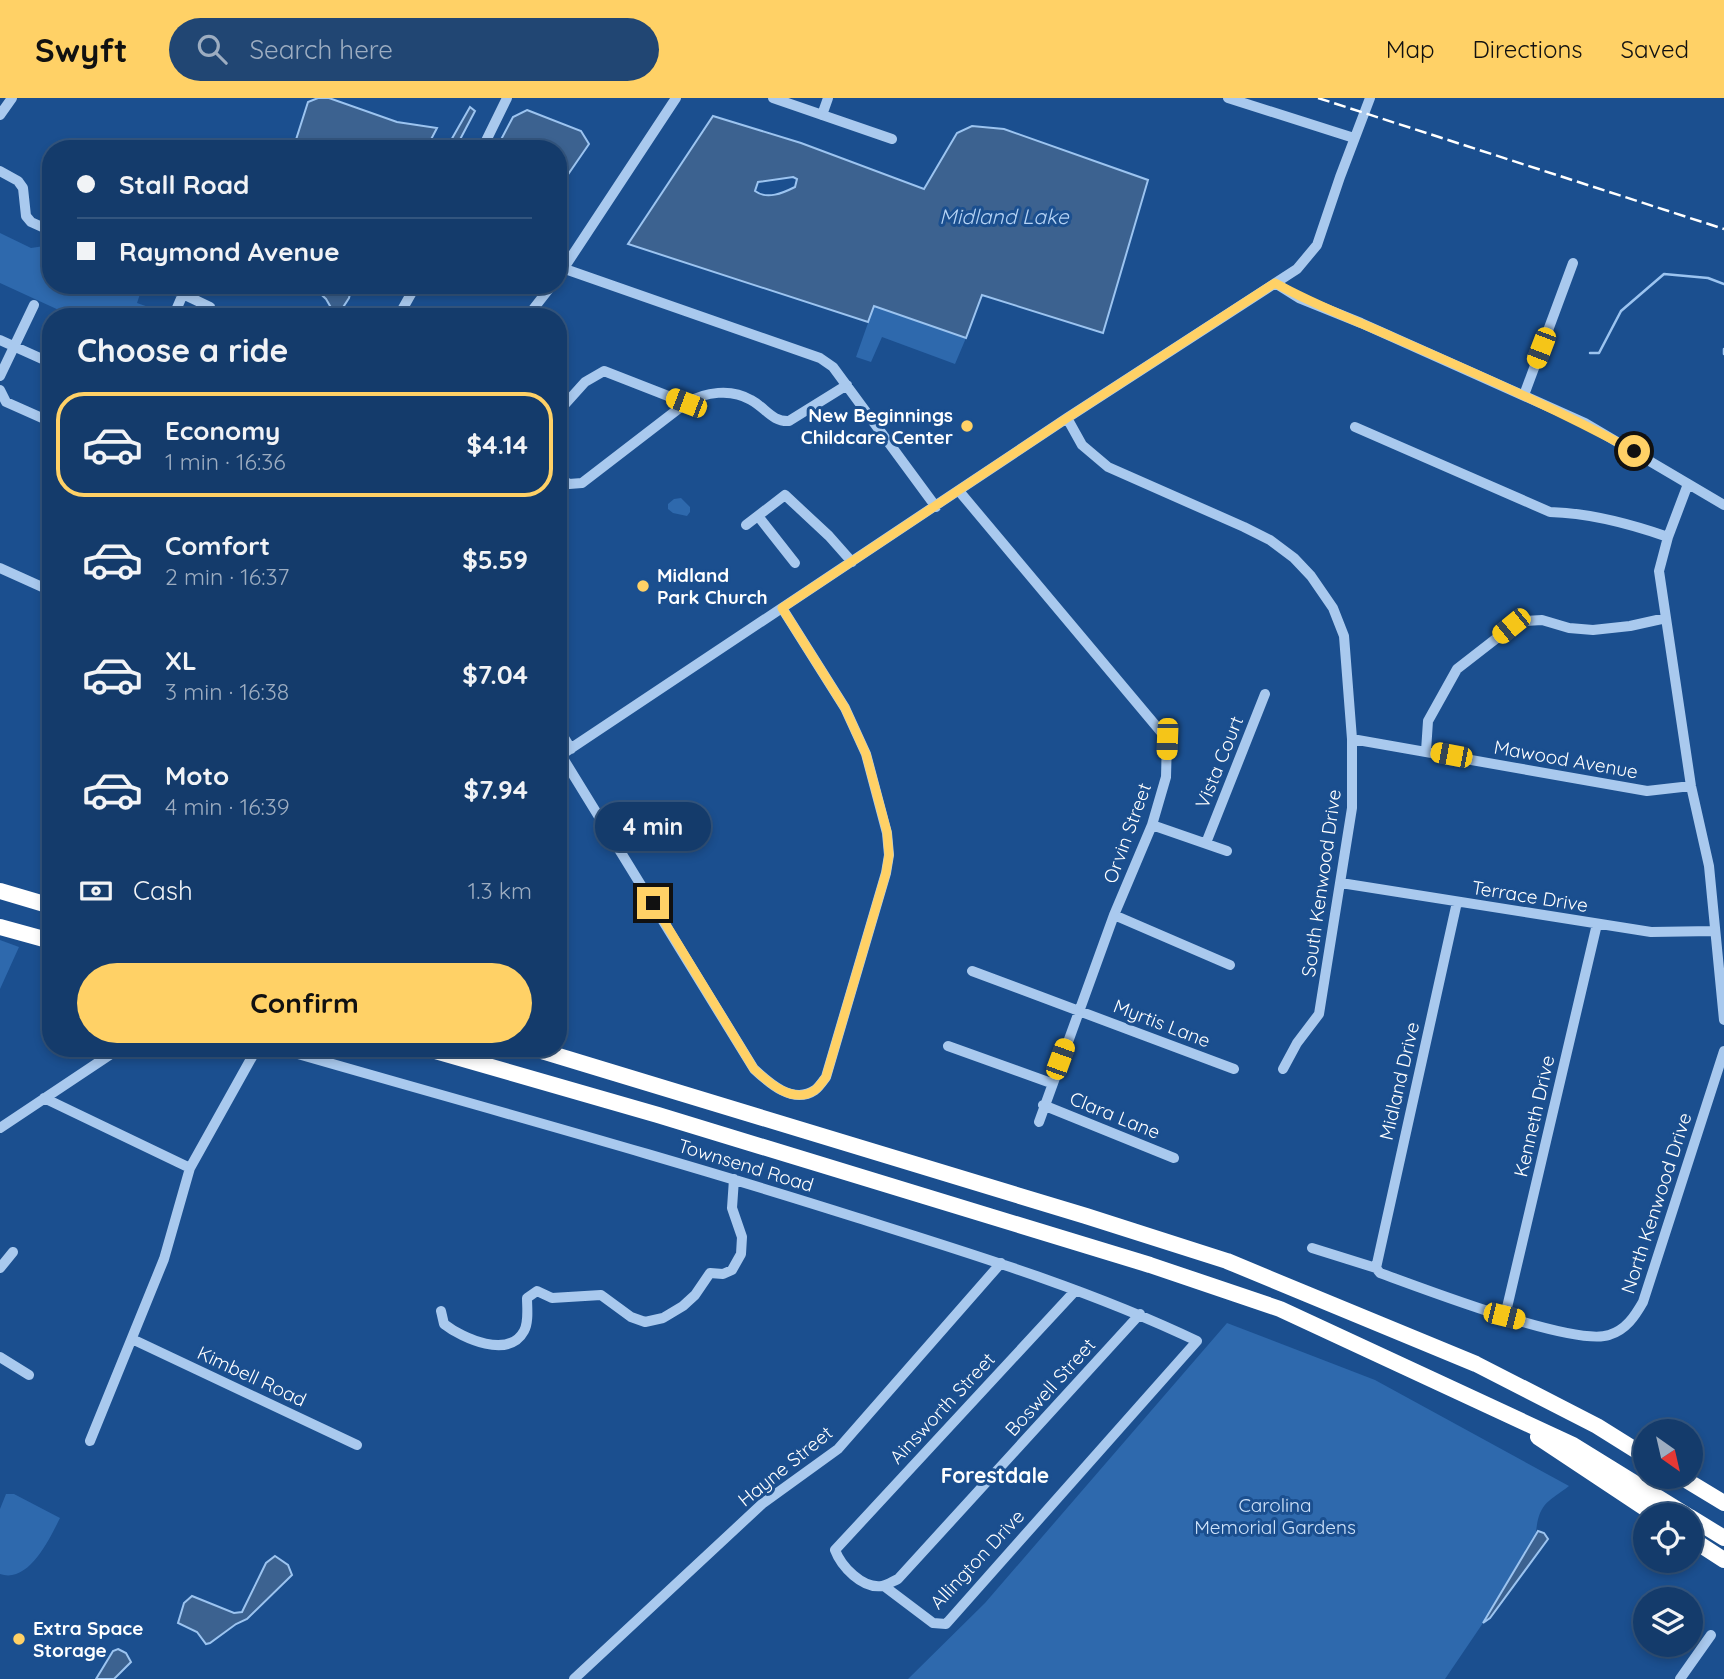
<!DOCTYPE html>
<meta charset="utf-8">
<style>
:root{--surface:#143b6b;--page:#214673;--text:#f1f3f6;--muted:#9dadc1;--line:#33557e;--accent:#ffd166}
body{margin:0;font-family:Quicksand,sans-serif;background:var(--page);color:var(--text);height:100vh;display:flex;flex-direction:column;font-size:26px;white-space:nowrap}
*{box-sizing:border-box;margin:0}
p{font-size:23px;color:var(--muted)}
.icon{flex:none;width:38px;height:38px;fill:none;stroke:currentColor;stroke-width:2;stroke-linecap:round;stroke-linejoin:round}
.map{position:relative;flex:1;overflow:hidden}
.details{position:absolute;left:42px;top:210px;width:525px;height:749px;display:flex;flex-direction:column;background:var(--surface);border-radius:28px;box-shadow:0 4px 10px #0003,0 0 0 2px var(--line)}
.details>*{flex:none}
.hud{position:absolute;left:42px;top:42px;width:525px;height:154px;border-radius:28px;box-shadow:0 4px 10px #0003,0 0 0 2px var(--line);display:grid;align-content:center;height:154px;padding:0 35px;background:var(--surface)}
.needle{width:46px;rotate:146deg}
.fabs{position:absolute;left:1633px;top:1321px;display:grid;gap:14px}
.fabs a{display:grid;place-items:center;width:70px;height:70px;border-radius:50%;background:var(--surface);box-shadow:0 4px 10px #0003,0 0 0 2px var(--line);font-size:35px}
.end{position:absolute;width:32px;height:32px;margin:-16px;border:9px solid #ffd166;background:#111;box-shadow:0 0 0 4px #111}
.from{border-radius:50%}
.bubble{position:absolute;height:49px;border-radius:24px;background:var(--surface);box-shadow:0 4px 10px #0003,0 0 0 2px var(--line);font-size:23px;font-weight:800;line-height:49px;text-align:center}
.car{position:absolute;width:21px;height:42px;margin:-21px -10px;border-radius:9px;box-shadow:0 0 5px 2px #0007;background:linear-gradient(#f5c518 24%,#345 0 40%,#f5c518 0 76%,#345 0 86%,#f5c518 0)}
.hud b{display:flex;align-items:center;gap:24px;height:66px;font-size:26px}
.hud b+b{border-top:2px solid var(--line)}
.hud i{width:18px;height:18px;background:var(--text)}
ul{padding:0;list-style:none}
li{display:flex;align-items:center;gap:21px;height:105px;margin:0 14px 10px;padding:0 21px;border:4px solid transparent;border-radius:28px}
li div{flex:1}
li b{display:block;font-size:26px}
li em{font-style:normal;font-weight:800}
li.active{border-color:var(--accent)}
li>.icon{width:63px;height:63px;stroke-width:1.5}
h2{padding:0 35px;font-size:32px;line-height:84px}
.pay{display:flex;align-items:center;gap:18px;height:77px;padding:0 35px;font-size:26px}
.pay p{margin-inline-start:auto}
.primary-button{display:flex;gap:14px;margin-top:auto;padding:14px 35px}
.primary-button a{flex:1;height:80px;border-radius:42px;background:var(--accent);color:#111;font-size:28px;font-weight:800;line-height:80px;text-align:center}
header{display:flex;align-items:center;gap:42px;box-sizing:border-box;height:98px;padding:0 35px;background:var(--accent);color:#111}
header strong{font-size:33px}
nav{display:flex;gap:38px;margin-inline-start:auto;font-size:24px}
.search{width:490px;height:63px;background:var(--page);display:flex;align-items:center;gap:18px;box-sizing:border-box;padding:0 24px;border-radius:38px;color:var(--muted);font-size:26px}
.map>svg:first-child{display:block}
.green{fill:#2e69ad}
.water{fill:#3c6290;stroke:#9cc4f0;stroke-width:2;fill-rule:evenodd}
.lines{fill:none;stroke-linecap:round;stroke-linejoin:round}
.stream{stroke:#9cc4f0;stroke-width:2.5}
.minor{stroke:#a9c9ee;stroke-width:10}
.highway{stroke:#fff;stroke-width:16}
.rail{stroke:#fff;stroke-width:2.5;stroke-dasharray:12 5;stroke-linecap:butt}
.route{stroke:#ffd166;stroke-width:9}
.poi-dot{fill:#ffd166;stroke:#1b4f8f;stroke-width:2.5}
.labels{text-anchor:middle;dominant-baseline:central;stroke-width:6;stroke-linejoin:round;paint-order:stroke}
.poi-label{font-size:19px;font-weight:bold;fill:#fff;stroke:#1b4f8f;text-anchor:start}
.street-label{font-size:19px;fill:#fff;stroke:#1b4f8f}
.park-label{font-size:19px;fill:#cfe3fa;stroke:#1b4f8f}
.water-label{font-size:21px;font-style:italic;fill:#b5d3f5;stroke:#1b4f8f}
.neighbourhood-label{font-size:21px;font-weight:bold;fill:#fff;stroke:#1b4f8f}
</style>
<header>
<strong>Swyft</strong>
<div class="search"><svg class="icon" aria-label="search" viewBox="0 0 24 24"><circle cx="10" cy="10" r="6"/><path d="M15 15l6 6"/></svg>Search here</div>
<nav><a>Map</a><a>Directions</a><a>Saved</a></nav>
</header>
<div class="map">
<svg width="1724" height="1581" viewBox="0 0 1724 1581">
<rect width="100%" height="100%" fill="#1b4f8f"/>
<path class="green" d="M0,135L31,150L51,147V187H143L137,205L163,214L162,219H74L0,185Z
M874,208L966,240L955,266L882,239L871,264L856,259Z
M681,400L690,409V414L687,418L673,415L668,411V406L674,401Z
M0,842L19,849L0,891Z
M1227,1225L1375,1282L1569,1388C1548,1404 1539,1405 1536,1434L1483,1525L1445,1581H908L985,1505Z
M6,1396H14L60,1420C50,1440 29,1486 0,1476V1411Z"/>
<path class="water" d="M318,0H329L397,24L437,30L426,51H293L308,4Z
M470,9L475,13L455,51H446Z
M527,12L581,33L589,46L558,91V51H496L513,19Z
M713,18L801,45L924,91L957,35L972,28L1004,31L1148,82L1103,235L982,197L966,240L874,208L868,224L628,146ZM793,79L797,81L795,89C783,95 767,102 755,93L758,84Z
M311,187H352L349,200L338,217L333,213L326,201Z
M1538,1433L1544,1435L1548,1441L1490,1520L1483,1525Z
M275,1458L288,1467L292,1477L247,1521L236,1526L210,1545L206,1546L197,1534L178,1525L184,1505L192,1498L234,1515L242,1514L266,1465Z
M118,1551L126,1555L131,1564L114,1581H96L113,1553Z"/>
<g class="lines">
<path class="stream" d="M1724,251V256
M1590,255H1599L1621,213L1664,176L1708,180L1724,186"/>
<path class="minor" d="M773,0L892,41
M1228,0L1354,40
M0,17L12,0
M822,17L828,0
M482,51L507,0
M0,73L18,83L23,90L26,118L31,124L51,133
M565,171L820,260L833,269L936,409
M558,179L676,0
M1275,185L1299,200L1361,225L1585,325L1724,407
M164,187L210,209L206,219
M173,219L183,196
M315,219L316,216
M398,219L416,187
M527,219L552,187
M0,242L51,265
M0,278L34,207
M0,292L6,304L51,324
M1524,297L1573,165
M558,314L585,284L604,273L686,305
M1067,320L1082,347L1108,369L1244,429L1270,442L1294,460L1311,478L1333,510L1344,538L1352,641V710L1319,916L1297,945L1283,971
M1355,329L1550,414C1590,415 1631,426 1668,439
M558,380L569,386L582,385L686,305C705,294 731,290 751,302C766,310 772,324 789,323L847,287
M1688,386L1668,439L1659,473L1691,688L1709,768L1724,922
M959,393L1167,641L1166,679L1152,727L1114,817L1039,1024
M758,418L795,465
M746,427L785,397L829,438L852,464
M0,470L51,493
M558,630L571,651
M1352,641L1647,693L1691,688
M1426,653L1428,623L1457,571L1511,529L1525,523L1542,522L1569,530L1593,532L1630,528L1666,520
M561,657L754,971C769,985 793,1007 815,992C819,989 823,983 826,979L886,775L889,757L887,735L866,656L845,610L782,510
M558,659L1067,320L1297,171L1317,147L1340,79L1370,0
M1152,727L1227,753
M1206,745L1265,596
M1341,785L1651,834L1714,833
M1114,817L1230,867
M972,873L1234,971
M948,948L1051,985
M277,950C471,1006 666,1059 858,1120C972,1156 1088,1191 1197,1243L946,1526L933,1525L884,1488
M44,1000L190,1070
M1043,1007L1174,1060
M0,1030L120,950
M1312,1150L1376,1170L1380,1175C1422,1190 1574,1249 1609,1237C1626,1232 1635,1218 1643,1204L1724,953
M0,1170L13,1154
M1376,1170L1457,804
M1075,1193L835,1452C841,1468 862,1491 882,1488C888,1487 893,1483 898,1481L1140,1216
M441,1213L444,1226C463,1241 509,1261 524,1233C529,1224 527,1209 527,1200L537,1193L552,1200L601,1197L631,1219L645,1224L663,1220L683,1208L695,1197L710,1175L723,1176L732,1172L741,1156L742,1139L732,1110L734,1081
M1505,1218L1597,826
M132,1241L357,1347
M0,1259L29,1277
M90,1343L164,1161L190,1070L257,950
M574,1581L762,1406L838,1351L1001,1165
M1680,1581L1711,1537"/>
<path class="highway" d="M0,793L51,808
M0,829L51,843
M425,950L658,1017L1150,1167L1280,1211L1573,1347L1688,1418
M532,950L1086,1118L1227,1163L1476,1266L1597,1328L1645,1358
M1538,1339L1657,1418
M1681,1379L1724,1405
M1690,1419L1724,1440
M1690,1440L1724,1462"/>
<path class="rail" d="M1318,0L1724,131"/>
</g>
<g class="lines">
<path class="route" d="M653,805L754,971C769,985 793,1007 815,992C819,989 823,983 826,979L886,775L889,757L887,734L866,656L845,610L782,510L1067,320L1275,185C1314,207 1355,222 1397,241C1477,276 1557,311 1634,353"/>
</g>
<g class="poi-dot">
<circle cx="967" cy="328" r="7"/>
<circle cx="643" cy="488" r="7"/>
<circle cx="19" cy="1541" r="7"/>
</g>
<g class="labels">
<g class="poi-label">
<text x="953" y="317" text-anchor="end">New Beginnings<tspan x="953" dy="22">Childcare Center</tspan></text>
<text x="657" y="477">Midland<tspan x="657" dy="22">Park Church</tspan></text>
<text x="33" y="1530">Extra Space<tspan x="33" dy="22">Storage</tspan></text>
</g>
<g class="street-label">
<text transform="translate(1566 661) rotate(10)">Mawood Avenue</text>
<text transform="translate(1219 664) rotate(-68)">Vista Court</text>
<text transform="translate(1127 735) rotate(-70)">Orvin Street</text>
<text transform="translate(1321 785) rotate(-82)">South Kenwood Drive</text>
<text transform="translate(1530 798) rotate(9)">Terrace Drive</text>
<text transform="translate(1162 925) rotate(21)">Myrtis Lane</text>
<text transform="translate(1399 983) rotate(-77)">Midland Drive</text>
<text transform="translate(1115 1017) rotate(22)">Clara Lane</text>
<text transform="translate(1534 1018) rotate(-77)">Kenneth Drive</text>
<text transform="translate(746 1067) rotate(17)">Townsend Road</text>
<text transform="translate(1656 1105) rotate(-72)">North Kenwood Drive</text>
<text transform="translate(252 1278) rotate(25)">Kimbell Road</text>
<text transform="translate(1050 1289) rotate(-48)">Boswell Street</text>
<text transform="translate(942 1310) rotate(-47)">Ainsworth Street</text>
<text transform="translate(785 1368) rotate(-39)">Hayne Street</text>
<text transform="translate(977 1461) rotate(-47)">Allington Drive</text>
</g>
<g class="park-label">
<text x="1275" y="1407">Carolina<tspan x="1275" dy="22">Memorial Gardens</tspan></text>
</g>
<g class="water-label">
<text x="1004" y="118">Midland Lake</text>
</g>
<g class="neighbourhood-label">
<text x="995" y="1377">Forestdale</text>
</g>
</g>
</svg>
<div class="fabs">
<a><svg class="needle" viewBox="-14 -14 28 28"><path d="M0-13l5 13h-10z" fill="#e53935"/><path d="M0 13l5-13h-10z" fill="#9dadc1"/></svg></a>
<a><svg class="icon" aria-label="locate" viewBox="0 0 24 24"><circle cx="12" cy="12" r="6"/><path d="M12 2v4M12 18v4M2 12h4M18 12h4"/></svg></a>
<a><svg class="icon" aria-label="layers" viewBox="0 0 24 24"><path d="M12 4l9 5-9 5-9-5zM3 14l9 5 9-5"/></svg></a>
</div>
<i class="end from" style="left:1634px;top:353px"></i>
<i class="end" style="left:653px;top:805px"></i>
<div class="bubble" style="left:595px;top:704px;width:116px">4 min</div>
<i class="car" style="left:1541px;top:250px;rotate:201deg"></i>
<i class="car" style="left:686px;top:305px;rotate:291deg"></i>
<i class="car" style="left:1511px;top:528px;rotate:231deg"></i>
<i class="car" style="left:1167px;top:641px;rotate:182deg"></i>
<i class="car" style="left:1451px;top:657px;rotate:281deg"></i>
<i class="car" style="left:1060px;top:961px;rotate:20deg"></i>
<i class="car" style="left:1504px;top:1218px;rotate:104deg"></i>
<div class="hud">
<b><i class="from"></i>Stall Road</b>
<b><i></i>Raymond Avenue</b>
</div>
<section class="details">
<h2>Choose a ride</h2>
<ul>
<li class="active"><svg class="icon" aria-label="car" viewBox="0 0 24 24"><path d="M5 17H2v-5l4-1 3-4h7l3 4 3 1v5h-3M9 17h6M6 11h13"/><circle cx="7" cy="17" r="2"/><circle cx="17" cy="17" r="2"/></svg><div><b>Economy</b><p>1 min · 16:36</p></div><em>$4.14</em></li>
<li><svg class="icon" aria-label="car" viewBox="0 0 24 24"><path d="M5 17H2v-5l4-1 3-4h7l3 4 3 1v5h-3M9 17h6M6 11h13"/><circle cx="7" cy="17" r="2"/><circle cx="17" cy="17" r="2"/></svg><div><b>Comfort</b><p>2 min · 16:37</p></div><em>$5.59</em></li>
<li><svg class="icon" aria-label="car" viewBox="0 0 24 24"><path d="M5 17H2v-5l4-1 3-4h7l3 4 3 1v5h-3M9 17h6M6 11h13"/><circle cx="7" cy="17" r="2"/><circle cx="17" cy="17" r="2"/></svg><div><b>XL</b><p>3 min · 16:38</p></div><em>$7.04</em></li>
<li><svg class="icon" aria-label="car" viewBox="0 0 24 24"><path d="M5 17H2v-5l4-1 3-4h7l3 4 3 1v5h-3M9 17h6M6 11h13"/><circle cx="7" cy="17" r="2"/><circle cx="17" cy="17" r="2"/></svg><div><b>Moto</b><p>4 min · 16:39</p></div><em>$7.94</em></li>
</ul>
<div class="pay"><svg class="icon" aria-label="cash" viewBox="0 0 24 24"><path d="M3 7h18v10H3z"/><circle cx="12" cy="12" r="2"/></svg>Cash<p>1.3 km</p></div>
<div class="primary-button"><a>Confirm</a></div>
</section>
</div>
